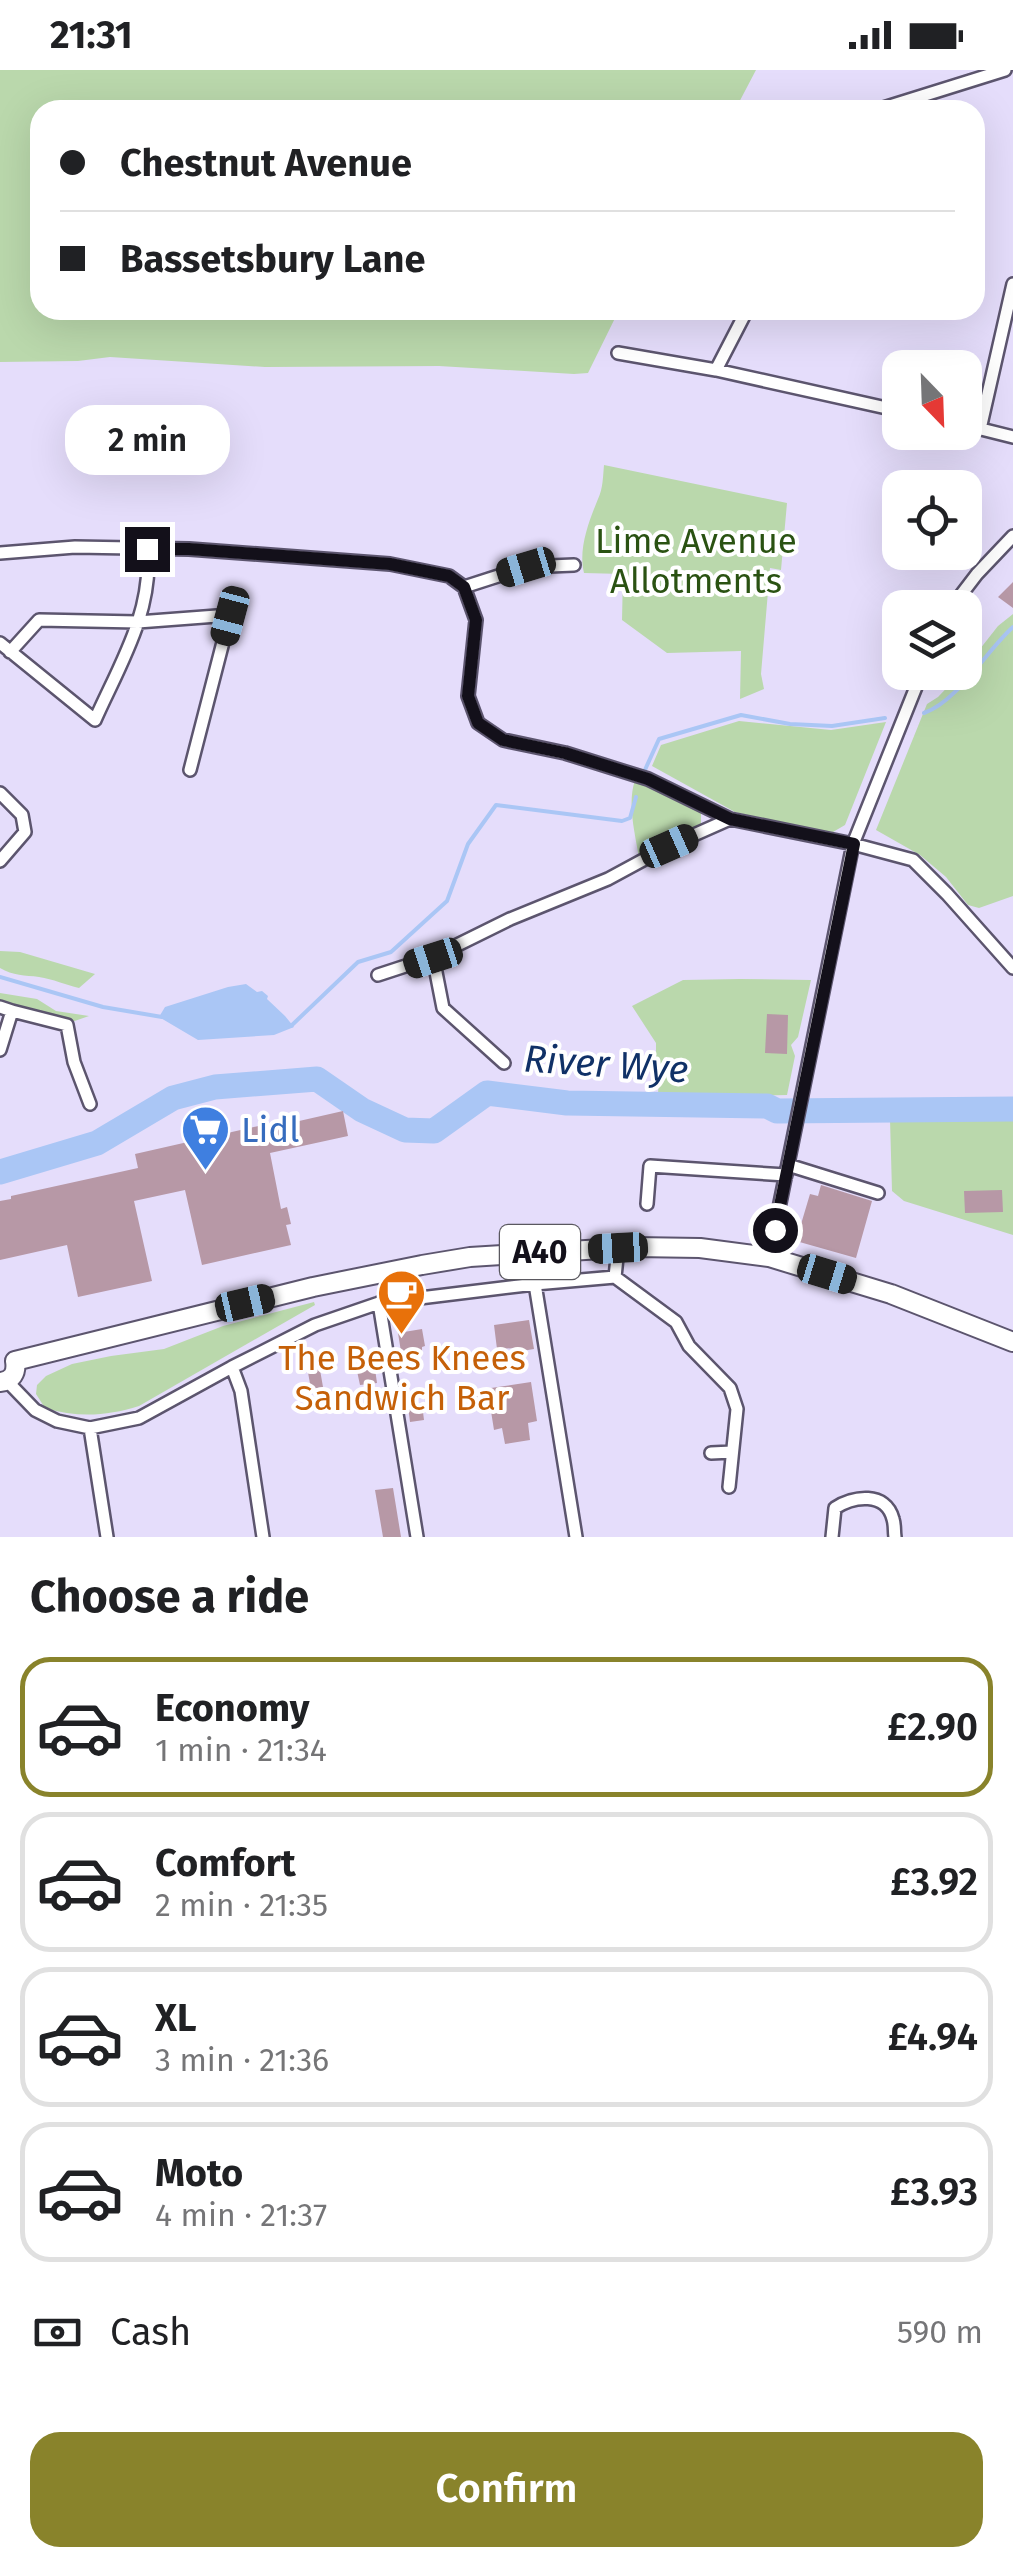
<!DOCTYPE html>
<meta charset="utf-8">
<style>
:root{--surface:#fff;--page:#f2f2f2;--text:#202124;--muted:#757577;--line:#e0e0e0;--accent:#89832b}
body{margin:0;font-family:"Fira Sans",sans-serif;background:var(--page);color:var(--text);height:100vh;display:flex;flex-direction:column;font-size:38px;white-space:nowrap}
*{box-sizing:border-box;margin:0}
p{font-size:32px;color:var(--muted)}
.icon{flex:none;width:55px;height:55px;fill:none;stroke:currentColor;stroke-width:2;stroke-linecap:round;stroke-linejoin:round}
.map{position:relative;height:1467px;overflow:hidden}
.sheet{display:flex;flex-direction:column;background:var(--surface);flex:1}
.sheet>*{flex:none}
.hud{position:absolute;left:30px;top:30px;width:955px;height:220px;border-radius:30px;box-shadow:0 10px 40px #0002;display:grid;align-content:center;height:220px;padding:0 30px;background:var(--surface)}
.needle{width:65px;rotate:157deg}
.buttons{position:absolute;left:882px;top:280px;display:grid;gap:20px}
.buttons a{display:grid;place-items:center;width:100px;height:100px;border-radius:20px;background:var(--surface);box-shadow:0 10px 40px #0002;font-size:50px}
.end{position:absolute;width:45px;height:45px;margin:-22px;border:12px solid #13101a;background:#fff;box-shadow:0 0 0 5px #fff}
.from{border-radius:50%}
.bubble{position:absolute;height:70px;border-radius:30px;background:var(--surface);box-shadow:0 10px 40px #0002;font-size:32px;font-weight:600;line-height:70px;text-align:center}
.car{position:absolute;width:30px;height:60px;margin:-30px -15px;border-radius:12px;box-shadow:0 0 8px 2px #0007;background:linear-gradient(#222 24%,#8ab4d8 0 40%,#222 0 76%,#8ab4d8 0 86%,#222 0)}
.hud b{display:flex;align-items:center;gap:35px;height:95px;font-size:38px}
.hud b+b{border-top:2px solid var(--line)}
.hud i{width:25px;height:25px;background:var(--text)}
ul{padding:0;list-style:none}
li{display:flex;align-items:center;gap:30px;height:140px;margin:0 20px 15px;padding:0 10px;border:5px solid var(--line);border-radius:30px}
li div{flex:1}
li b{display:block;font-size:38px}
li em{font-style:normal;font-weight:600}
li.selected{border-color:var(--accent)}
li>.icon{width:90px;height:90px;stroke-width:1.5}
h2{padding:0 30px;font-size:45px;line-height:120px}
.pay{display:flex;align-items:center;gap:25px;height:110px;padding:0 30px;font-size:38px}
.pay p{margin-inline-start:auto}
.action{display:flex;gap:20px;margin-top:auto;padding:20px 30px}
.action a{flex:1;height:115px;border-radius:30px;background:var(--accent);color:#fff;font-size:40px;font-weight:600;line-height:115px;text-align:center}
.status{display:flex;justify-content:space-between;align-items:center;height:70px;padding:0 50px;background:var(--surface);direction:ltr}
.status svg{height:28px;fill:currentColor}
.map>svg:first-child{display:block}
.green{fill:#bad8ac}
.water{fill:#aac6f5}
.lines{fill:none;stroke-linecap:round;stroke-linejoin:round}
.stream{stroke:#aac6f5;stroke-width:4}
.river{stroke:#aac6f5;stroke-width:25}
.building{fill:#b798a6}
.minor-casing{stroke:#5c556e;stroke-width:16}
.primary-casing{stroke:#5c556e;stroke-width:22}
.minor{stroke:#fff;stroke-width:11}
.primary{stroke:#fff;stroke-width:18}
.route{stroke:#13101a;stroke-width:12}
.labels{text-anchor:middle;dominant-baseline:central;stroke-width:8;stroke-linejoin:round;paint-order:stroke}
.shield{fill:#fff;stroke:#5a585f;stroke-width:2.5}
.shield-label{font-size:32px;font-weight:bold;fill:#13101a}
.park-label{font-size:35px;fill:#2a5212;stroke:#fff}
.shop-label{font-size:35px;fill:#366cbe;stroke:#fff;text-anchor:start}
.food-label{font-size:35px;fill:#c56008;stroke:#fff}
.water-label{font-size:38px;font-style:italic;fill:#103167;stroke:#fff}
</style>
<div class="status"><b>21:31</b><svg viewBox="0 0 49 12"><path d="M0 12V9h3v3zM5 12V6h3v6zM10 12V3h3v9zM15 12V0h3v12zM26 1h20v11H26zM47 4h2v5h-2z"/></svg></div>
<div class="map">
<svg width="1013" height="1467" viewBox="0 0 1013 1467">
<rect width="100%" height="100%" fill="#e5ddfb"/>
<path class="green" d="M0,0H756L735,40H40V240H619L588,303L574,304L439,296L265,297L110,287L78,291L0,292Z
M604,395L787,433L781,500L770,498L761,604L764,619L740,629L741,581L667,583L622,550L623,504L584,503C578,479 589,451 598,429C603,419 603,406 604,395Z
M1013,544V826L979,838L968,835L946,807L920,785L876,760L927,634L938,627L961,603L965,602V598L998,556Z
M739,651L831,660L886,652L845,755L833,762L794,757L735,742L652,696L661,675Z
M635,710L661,719L701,741V757L639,788C635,763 627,734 635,710Z
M0,881L20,882L95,904L79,918C66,915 53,909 39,907C25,905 13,906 0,898Z
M740,909L811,910L798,967L791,975L795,986L787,1025L658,1028L659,990H656V973L632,936L683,910Z
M0,923L37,929L56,941L89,946L66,954L0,935Z
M1013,1046V1165L904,1131L892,1121L890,1049Z
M314,1232L315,1235L139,1336C107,1346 78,1348 45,1338L36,1324L37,1315L46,1306L72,1294L111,1286L164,1279L223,1256Z"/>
<path class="water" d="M246,914L257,922L262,921L268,926L267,929L285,946L294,957L274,965L198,970L159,947L165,937L228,917Z"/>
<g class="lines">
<path class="stream" d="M924,643C958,631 986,581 1013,557
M644,702L659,669L741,645L790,654L832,656L885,648
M0,907L103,937L162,947
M291,956L358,892L391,882L447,831L468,774L496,735L622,751L630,748L636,727"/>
<path class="river" d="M0,1102L97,1073L173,1028L215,1017L317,1009L362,1040L405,1060L434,1061L487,1023L567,1033L767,1036L777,1041L1013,1039"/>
</g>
<path class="building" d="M1013,512V538L998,527Z
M969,551L981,558L965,586V559Z
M767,944L788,945L787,984L765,983Z
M343,1041L348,1066L270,1083L281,1139L287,1137L291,1154L286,1155L291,1175L202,1195L185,1120L134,1131L152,1211L78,1227L67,1175L0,1190V1131L11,1129V1126L138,1098L135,1084L263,1055L264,1059Z
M821,1115L872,1131L856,1188L796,1171L810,1124L818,1126Z
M1002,1120L1003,1142L965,1143L964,1121Z
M529,1250L534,1279L516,1282L515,1278L497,1279L494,1255Z
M422,1259L425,1276L422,1277V1284L402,1288L398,1263Z
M319,1294L323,1317L311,1319L307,1297Z
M375,1299L377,1313L360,1315L357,1301Z
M531,1312L537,1351L528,1353L530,1370L505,1374L502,1358L494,1360L490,1335L470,1338L468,1325L492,1321L491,1318Z
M422,1334L424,1350L410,1352L408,1336Z
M393,1418L401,1467H383L375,1420Z"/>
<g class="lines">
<defs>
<path id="minor" d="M877,40L1005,0
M618,283L716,300L900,341
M716,300L747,240
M965,355L1013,367
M980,359L1013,214
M0,483L75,477L189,479L390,494L449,506L464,517L476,550L468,626L478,653L503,670L565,683L648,709L730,749L853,774L913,790L947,824L1013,898
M464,517L526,497L574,495
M951,538L977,504L1013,466
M0,573L95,650C119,596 154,540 147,479
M10,582L39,550L138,552L230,545L190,700
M0,723L22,745L25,762L0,791
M433,887L443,938L504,993
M378,905L433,887L510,849L608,809L669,776L730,749
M0,937L12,941L0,980
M12,941L67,955L74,992L90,1034
M788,1095L878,1123
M647,1134L650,1096L786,1105
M769,1187L853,774L922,602
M615,1207L676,1252L689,1276L730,1318L737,1339L729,1417
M615,1207L618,1178
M535,1214L576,1467
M379,1233L417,1467
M232,1297L241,1321L263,1467
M7,1311L35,1340L57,1351L90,1358L139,1348L232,1297L315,1255L379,1233L535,1214L615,1207
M90,1358L107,1467
M711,1383L732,1382
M832,1467L835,1438C853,1426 886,1421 893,1449C895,1455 894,1461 895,1467"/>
<path id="primary" d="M15,1291L313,1217L422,1195L470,1187L635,1177L700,1178L769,1187L891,1224L1013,1272
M0,1312C12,1311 17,1303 15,1291"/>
</defs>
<use href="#minor" class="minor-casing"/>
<use href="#primary" class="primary-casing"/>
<use href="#minor" class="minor"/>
<use href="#primary" class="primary"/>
</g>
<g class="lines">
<path class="route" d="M147,479H189L390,494L449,506L464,517L476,550L468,626L478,653L503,670L565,683L648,709L730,749L854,774L775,1160"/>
</g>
<defs>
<symbol id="supermarket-pin" viewBox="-11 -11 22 30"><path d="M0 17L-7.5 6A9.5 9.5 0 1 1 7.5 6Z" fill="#3f7fe0" stroke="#fff"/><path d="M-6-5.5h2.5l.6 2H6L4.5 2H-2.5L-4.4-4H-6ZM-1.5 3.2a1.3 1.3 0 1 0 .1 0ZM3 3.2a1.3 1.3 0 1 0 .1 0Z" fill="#fff"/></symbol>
<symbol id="cafe-pin" viewBox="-11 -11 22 30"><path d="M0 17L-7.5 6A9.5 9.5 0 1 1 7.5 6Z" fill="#e8710a" stroke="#fff"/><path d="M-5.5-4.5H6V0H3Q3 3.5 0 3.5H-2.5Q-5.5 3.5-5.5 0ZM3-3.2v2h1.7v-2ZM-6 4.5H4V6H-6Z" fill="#fff"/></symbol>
</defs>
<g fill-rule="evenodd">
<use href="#supermarket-pin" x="178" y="1032" width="55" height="75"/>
<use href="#cafe-pin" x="374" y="1196" width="55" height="75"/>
</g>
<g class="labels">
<rect class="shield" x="500" y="1155" width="80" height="54" rx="8"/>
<g class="shield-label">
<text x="540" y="1182">A40</text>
</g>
<g class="park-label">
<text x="696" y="471">Lime Avenue<tspan x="696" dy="40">Allotments</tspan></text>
</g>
<g class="shop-label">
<text x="241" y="1060">Lidl</text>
</g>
<g class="food-label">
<text x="402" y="1288">The Bees Knees<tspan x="402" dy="40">Sandwich Bar</tspan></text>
</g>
<g class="water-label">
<text transform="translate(606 994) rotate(4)">River Wye</text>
</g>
</g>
</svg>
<div class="buttons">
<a><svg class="needle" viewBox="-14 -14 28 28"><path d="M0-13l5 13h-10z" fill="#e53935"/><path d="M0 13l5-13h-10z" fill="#757577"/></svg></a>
<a><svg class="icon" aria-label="locate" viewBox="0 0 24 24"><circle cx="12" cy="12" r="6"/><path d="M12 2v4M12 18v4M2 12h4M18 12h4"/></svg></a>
<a><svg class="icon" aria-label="layers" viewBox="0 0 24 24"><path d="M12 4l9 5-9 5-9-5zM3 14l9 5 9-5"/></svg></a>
</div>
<i class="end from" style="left:775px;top:1160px"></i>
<i class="end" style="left:147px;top:479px"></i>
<div class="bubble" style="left:65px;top:335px;width:165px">2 min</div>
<i class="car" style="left:526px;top:497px;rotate:253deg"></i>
<i class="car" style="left:230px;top:546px;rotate:195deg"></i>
<i class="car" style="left:669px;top:776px;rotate:66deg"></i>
<i class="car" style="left:433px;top:888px;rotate:252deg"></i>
<i class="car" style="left:618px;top:1178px;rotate:267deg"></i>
<i class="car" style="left:827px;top:1204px;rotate:107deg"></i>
<i class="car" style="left:245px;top:1233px;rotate:77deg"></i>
<div class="hud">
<b><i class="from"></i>Chestnut Avenue</b>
<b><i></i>Bassetsbury Lane</b>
</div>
</div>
<section class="sheet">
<h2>Choose a ride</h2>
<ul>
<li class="selected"><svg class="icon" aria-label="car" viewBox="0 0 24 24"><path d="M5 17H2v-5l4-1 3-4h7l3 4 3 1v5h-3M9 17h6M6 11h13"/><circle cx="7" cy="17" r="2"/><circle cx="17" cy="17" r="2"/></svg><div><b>Economy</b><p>1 min · 21:34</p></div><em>£2.90</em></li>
<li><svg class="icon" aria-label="car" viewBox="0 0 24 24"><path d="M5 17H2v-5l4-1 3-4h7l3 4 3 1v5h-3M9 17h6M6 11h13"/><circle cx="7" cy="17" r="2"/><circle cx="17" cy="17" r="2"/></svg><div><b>Comfort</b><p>2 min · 21:35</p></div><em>£3.92</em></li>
<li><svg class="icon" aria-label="car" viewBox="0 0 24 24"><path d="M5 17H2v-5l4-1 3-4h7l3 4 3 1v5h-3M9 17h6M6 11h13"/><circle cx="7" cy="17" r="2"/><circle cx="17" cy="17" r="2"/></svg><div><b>XL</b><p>3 min · 21:36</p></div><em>£4.94</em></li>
<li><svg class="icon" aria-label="car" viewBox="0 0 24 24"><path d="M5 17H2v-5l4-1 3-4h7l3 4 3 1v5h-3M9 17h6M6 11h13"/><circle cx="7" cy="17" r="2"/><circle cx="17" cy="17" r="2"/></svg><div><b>Moto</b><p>4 min · 21:37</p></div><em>£3.93</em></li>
</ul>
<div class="pay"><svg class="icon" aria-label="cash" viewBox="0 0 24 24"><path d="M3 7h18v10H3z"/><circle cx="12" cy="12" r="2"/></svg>Cash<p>590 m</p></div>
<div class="action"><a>Confirm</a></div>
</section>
